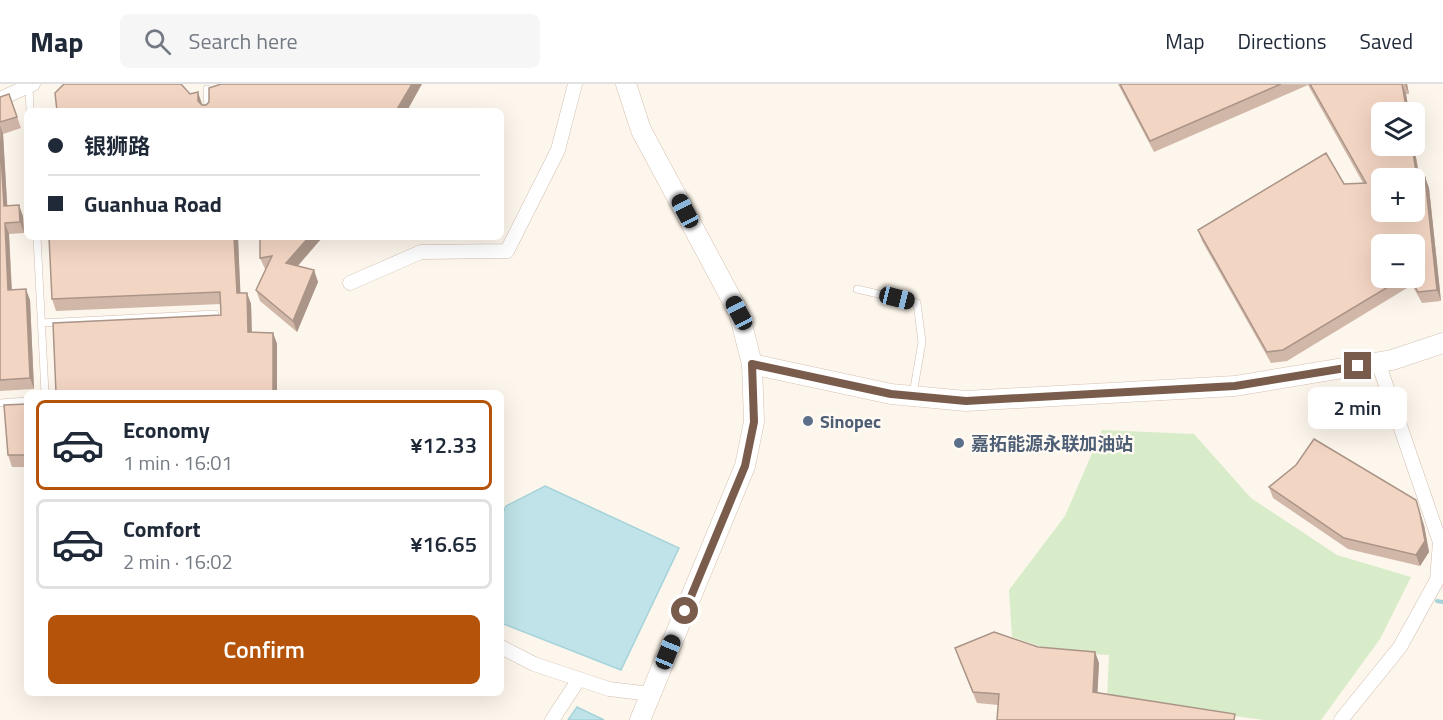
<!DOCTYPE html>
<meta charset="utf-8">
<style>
:root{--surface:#fff;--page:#f6f6f7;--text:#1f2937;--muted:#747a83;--line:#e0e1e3;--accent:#b45309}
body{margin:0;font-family:"Titillium Web","Noto Sans SC",sans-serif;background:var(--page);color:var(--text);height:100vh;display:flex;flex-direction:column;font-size:22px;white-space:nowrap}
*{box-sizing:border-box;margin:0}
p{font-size:20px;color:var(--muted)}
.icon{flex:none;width:33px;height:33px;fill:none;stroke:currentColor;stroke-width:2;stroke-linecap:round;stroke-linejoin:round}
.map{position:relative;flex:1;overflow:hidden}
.panel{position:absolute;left:24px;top:306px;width:480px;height:306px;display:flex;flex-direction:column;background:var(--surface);border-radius:9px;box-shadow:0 6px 24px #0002}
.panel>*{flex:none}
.guide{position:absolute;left:24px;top:24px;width:480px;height:132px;border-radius:9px;box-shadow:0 6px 24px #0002;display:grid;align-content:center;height:132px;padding:0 24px;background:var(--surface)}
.fabs{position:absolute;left:1371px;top:18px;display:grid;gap:12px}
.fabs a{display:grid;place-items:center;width:54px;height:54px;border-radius:9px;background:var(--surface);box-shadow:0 6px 24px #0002;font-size:30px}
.end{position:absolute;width:27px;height:27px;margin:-14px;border:8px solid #7a5c4d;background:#fff;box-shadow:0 0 0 3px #fff}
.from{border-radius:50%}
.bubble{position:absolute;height:42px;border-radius:9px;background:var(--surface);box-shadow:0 6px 24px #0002;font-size:20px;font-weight:600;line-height:42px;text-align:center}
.car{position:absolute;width:18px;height:36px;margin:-18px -9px;border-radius:8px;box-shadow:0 0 4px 2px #0007;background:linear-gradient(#222 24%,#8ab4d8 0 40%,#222 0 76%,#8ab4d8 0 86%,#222 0)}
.guide b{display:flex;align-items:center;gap:21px;height:57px;font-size:22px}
.guide b+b{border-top:2px solid var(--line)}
.guide i{width:15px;height:15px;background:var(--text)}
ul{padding:10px 0 0;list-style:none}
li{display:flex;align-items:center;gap:18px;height:90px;margin:0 12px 9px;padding:0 12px;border:3px solid var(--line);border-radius:9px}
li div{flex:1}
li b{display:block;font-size:22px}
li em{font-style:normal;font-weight:600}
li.current{border-color:var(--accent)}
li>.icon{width:54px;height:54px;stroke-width:1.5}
.cta{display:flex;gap:12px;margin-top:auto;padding:12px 24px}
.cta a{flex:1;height:69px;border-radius:9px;background:var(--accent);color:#fff;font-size:24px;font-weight:600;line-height:69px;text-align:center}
header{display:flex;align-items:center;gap:36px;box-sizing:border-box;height:84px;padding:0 30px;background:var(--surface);border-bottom:2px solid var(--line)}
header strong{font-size:28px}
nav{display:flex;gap:33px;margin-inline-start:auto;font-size:21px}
.search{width:420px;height:54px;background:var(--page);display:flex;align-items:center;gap:15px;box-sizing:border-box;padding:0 21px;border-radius:9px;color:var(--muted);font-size:22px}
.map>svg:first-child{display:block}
.green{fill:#d8ecc9}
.water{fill:#bfe3e8;stroke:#a5d3da;stroke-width:1.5}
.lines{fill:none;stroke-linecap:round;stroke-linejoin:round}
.stream{stroke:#a5d3da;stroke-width:4}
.lane-casing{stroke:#d1beb0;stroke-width:8}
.street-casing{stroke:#d1beb0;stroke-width:15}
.secondary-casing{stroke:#d6c0b0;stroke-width:21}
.lane{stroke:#fff;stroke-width:7}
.street{stroke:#fff;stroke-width:14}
.secondary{stroke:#fff;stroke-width:20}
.wall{fill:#d1b7a8;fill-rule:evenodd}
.shaded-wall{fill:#aa9588}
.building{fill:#f3d5c3;stroke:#aa9588;stroke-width:1.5;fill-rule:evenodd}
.route{stroke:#7a5c4d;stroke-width:8}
.service-dot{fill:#5c6f8a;stroke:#fffaf3;stroke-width:2}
.labels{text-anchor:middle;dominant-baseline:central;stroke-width:4.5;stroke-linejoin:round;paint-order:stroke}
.service-label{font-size:18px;font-weight:bold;fill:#4e5e75;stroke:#fffaf3;text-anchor:start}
</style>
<header>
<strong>Map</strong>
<div class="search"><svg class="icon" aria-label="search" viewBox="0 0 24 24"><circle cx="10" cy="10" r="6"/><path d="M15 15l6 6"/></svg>Search here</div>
<nav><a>Map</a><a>Directions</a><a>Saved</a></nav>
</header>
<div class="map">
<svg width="1443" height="636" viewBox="0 0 1443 636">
<rect width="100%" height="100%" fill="#fdf6ec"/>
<path class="green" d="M1102,346L1194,350L1251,414L1337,471L1411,493L1380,555L1321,636H1264L1107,615L1109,571L1057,568L1012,553L1009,506L1065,432Z"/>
<path class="water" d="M545,402L679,464L621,586L501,539V433L506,422Z
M577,623L604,636H568Z"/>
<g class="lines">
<path class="stream" d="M1437,517L1443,518"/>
<defs>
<path id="lane" d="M29,2L30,27
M207,5L208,27
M37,153L45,309
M857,205L917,219L922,258L913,310
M41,239L215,230
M0,319L27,317"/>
<path id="street" d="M0,15L33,0
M350,199L421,168L507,167L558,66L575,0
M501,563L534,580L609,605L651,610
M552,636L579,595
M1341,636L1400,563L1437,496L1440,458L1378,278"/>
<path id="secondary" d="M626,0L641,46L739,229L752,280L754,338L745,382L640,636
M752,280L891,310L966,317L1235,302L1392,276L1443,259"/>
</defs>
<use href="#lane" class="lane-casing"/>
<use href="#street" class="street-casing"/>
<use href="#secondary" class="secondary-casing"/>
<use href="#lane" class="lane"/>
<use href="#street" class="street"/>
<use href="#secondary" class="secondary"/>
</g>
<path class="wall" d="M1118,0H1407L1409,10H1406L1409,28H1382V62H1414L1420,94L1425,93L1429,104L1441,217L1422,219L1412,201L1287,277L1271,279L1202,157L1198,146L1344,100L1363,99L1308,1L1154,68ZM1414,160V194H1382Z
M9,10L21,44L3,50L7,122L23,132L24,149L9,150L12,205L30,216L34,305L0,307V13Z
M238,153L240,209H247L251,220L252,248L273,249L277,260V309H56L221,231V220L56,227L52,215Z
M260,153H325L321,155L297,182L314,186L318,198L297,248L260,217L256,206L266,185H265L260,174Z
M27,320V383H12L8,371Z
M1269,403L1424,441L1429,468L1420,482L1348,465L1273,414Z
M1038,563L1095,568L1099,579L1097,609L998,621L977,619L959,575Z"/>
<path class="shaded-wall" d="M412,0H422L407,27H396Z
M1402,0L1406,10L1409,28H1407Z
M1405,0H1407L1409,10Z
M198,8L202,20V27L198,17Z
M0,41L3,50L8,133L4,122Z
M1412,62H1414L1421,105L1417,94Z
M1425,93L1429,104L1441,217L1437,206Z
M19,121L23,132L24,149L20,138Z
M5,139L9,150L12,217L8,206Z
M234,153H238L241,221L237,209Z
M309,153H321V155L290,191L286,179Z
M314,186L318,198L297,248L293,237Z
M26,205L30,216L34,305L30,294Z
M247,209L251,220L252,259L248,248Z
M273,249L277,260V309H273Z
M1416,416L1424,441L1429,468L1420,482L1416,471Z
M1095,568L1099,579L1097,619L1093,608Z"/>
<path class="building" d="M64,0H181L190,10L198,8V17L202,21H206L209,18V4L221,0H412L396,27H57L55,9Z
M1120,0H1281L1150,57Z
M1310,0H1402L1407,28H1382V62H1412L1417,94L1425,93L1437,206L1418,208L1410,194H1414V160H1382V194H1403L1283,266L1267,268L1198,146L1326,69L1344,100L1366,99ZM1382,94H1414V128H1382Z
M9,10L17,33L0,38V13Z
M0,53L4,122L19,121L20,138L5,139L8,206L26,205L30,294L0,296Z
M49,153H234L237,209H247L248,248L273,249V309H56L53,239L221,231L220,208L52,215Z
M260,153H309L286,179L314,186L293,237L256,206L272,172L260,174Z
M27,320V371H8L4,321Z
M1314,355L1416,416L1420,430L1425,457L1416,471L1344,454L1269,403L1296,381Z
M994,548L1038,563L1095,568L1093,608L1235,630L1234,636H997L999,610L973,608L955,564Z"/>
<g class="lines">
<path class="route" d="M685,527L745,382L754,338L752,280L891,310L966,317L1235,302L1358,282"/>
</g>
<g class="service-dot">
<circle cx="808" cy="337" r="6"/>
<circle cx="959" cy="359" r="6"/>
</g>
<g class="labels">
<g class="service-label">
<text x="820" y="337">Sinopec</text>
<text x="971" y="359">嘉拓能源永联加油站</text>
</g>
</g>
</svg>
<div class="fabs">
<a><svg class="icon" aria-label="layers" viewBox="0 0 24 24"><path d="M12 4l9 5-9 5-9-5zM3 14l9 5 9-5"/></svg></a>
<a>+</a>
<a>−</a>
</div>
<i class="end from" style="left:685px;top:527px"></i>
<i class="end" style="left:1358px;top:282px"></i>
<div class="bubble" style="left:1308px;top:303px;width:99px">2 min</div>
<i class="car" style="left:685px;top:127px;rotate:332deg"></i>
<i class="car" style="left:897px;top:214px;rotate:104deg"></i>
<i class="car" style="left:739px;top:229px;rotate:332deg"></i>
<i class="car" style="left:668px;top:568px;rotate:22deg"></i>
<div class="guide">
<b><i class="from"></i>银狮路</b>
<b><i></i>Guanhua Road</b>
</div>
<section class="panel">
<ul>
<li class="current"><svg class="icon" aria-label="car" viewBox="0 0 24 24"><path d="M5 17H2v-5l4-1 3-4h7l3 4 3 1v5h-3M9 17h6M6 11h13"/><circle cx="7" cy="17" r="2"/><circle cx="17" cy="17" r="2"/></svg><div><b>Economy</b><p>1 min · 16:01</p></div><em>¥12.33</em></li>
<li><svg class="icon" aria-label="car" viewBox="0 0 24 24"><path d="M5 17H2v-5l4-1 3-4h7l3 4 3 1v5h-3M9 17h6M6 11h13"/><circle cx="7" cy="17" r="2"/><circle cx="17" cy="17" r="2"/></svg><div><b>Comfort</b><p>2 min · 16:02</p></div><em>¥16.65</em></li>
</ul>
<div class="cta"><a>Confirm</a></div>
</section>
</div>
